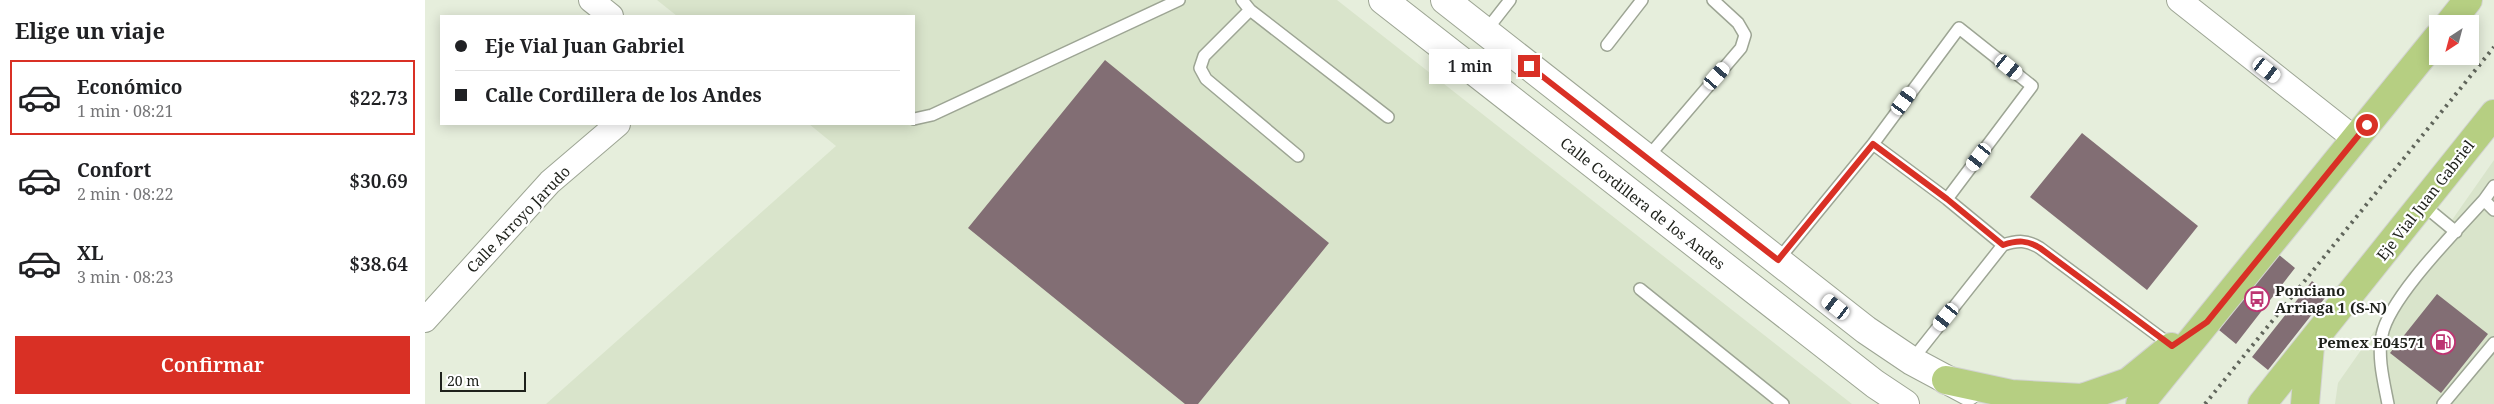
<!DOCTYPE html>
<html lang="es">
<meta charset="utf-8">
<style>
:root{--surface:#fff;--page:#f6f6f6;--text:#202124;--muted:#757577;--line:#e0e0e0;--accent:#d93025}
body{margin:0;font-family:"Noto Serif",serif;background:var(--page);color:var(--text);height:100vh;display:flex;flex-direction:column;font-size:19px;white-space:nowrap}
*{box-sizing:border-box;margin:0}
p{font-size:16px;color:var(--muted)}
.icon{flex:none;width:28px;height:28px;fill:none;stroke:currentColor;stroke-width:2;stroke-linecap:round;stroke-linejoin:round}
.map{position:relative;flex:1;overflow:hidden}
.panel{display:flex;flex-direction:column;background:var(--surface);width:425px}
.panel>*{flex:none}
.top-card{position:absolute;left:15px;top:15px;width:475px;height:110px;border-radius:0px;box-shadow:0 2px 12px #0003;display:grid;align-content:center;height:110px;padding:0 15px;background:var(--surface)}
.needle{width:32px;rotate:216deg}
.fabs{position:absolute;left:2004px;top:15px;display:grid;gap:10px}
.fabs a{display:grid;place-items:center;width:50px;height:50px;border-radius:0px;background:var(--surface);box-shadow:0 2px 12px #0003;font-size:25px}
.scale{position:absolute;left:15px;bottom:12px;width:86px;box-sizing:border-box;padding-left:5px;border:2px solid #1e211b;border-top:0;font-size:14px;line-height:18px;white-space:nowrap;color:#1e211b;-webkit-text-stroke:4px #fff;paint-order:stroke}
.end{position:absolute;width:22px;height:22px;margin:-11px;border:6px solid #d93025;background:#fff;box-shadow:0 0 0 2px #fff}
.from{border-radius:50%}
.bubble{position:absolute;height:35px;border-radius:0px;background:var(--surface);box-shadow:0 2px 12px #0003;font-size:16px;font-weight:600;line-height:35px;text-align:center}
.car{position:absolute;width:15px;height:30px;margin:-15px -8px;border-radius:6px;box-shadow:0 0 4px 1px #0007;background:linear-gradient(#fff 24%,#345 0 40%,#fff 0 76%,#345 0 86%,#fff 0)}
.top-card b{display:flex;align-items:center;gap:18px;height:48px;font-size:19px}
.top-card b+b{border-top:1px solid var(--line)}
.top-card i{width:12px;height:12px;background:var(--text)}
ul{padding:0;list-style:none}
li{display:flex;align-items:center;gap:15px;height:75px;margin:0 10px 8px;padding:0 5px;border:2px solid transparent;border-radius:0px}
li div{flex:1}
li b{display:block;font-size:19px}
li em{font-style:normal;font-weight:600}
li.selected{border-color:var(--accent)}
li>.icon{width:45px;height:45px;stroke-width:1.5}
h2{padding:0 15px;font-size:22px;line-height:60px}
.cta{display:flex;gap:10px;margin-top:auto;padding:10px 15px}
.cta a{flex:1;height:58px;border-radius:0px;background:var(--accent);color:#fff;font-size:20px;font-weight:600;line-height:58px;text-align:center}
main{display:flex;flex:1;min-height:0}
.map>svg:first-child{display:block}
.built{fill:#d9e4cb}
.building{fill:#826e74}
.lines{fill:none;stroke-linecap:round;stroke-linejoin:round}
.lane-casing{stroke:#9da594;stroke-width:14}
.street-casing{stroke:#9da594;stroke-width:26}
.secondary-casing{stroke:#9da594;stroke-width:30}
.primary-casing{stroke:#d2d3d1;stroke-width:30}
.lane{stroke:#fff;stroke-width:11}
.street{stroke:#fff;stroke-width:24}
.secondary{stroke:#fff;stroke-width:28}
.primary{stroke:#b6cf82;stroke-width:28}
.rail{stroke:#60655b;stroke-width:4;stroke-dasharray:2.5 5;stroke-linecap:butt}
.route{stroke:#d93025;stroke-width:6}
.labels{text-anchor:middle;dominant-baseline:central;stroke-width:4.5;stroke-linejoin:round;paint-order:stroke}
.street-label{font-size:15px;fill:#1e211b;stroke:#fff}
.poi-label{font-size:15px;font-weight:bold;fill:#1e211b;stroke:#fff;text-anchor:start}
</style>
<main>
<section class="panel">
<h2>Elige un viaje</h2>
<ul>
<li class="selected"><svg class="icon" aria-label="car" viewBox="0 0 24 24"><path d="M5 17H2v-5l4-1 3-4h7l3 4 3 1v5h-3M9 17h6M6 11h13"/><circle cx="7" cy="17" r="2"/><circle cx="17" cy="17" r="2"/></svg><div><b>Económico</b><p>1 min · 08:21</p></div><em>$22.73</em></li>
<li><svg class="icon" aria-label="car" viewBox="0 0 24 24"><path d="M5 17H2v-5l4-1 3-4h7l3 4 3 1v5h-3M9 17h6M6 11h13"/><circle cx="7" cy="17" r="2"/><circle cx="17" cy="17" r="2"/></svg><div><b>Confort</b><p>2 min · 08:22</p></div><em>$30.69</em></li>
<li><svg class="icon" aria-label="car" viewBox="0 0 24 24"><path d="M5 17H2v-5l4-1 3-4h7l3 4 3 1v5h-3M9 17h6M6 11h13"/><circle cx="7" cy="17" r="2"/><circle cx="17" cy="17" r="2"/></svg><div><b>XL</b><p>3 min · 08:23</p></div><em>$38.64</em></li>
</ul>
<div class="cta"><a>Confirmar</a></div>
</section>
<div class="map">
<svg width="2069" height="404" viewBox="0 0 2069 404">
<rect width="100%" height="100%" fill="#e6eedc"/>
<path class="built" d="M232,0H912L1427,404H121L411,146L384,124H489V16H252Z
M2069,160V404H1910L1913,383Z"/>
<path class="building" d="M680,60L904,243L773,404H760L543,228Z
M1657,133L1773,226L1722,290L1605,197Z
M1853,254L1870,268L1811,344L1794,330Z
M1887,281L1903,294L1843,370L1827,357Z
M2012,294L2063,334L2016,393L1965,353Z"/>
<g class="lines">
<defs>
<path id="lane" d="M817,0L825,10L963,117
M825,10L779,56L775,68L781,79L873,156
M1060,32L1085,0
M1182,45L1217,0
M489,119L507,115L754,0
M1448,144L1522,199L1578,245
M1222,158L1316,48L1320,35L1313,23L1288,0
M2059,200L2069,186
M1997,204L2031,232
M1353,260L1448,144L1534,28L1607,86L1522,199
M1215,289L1358,404
M1487,360L1578,245C1593,240 1602,240 1615,248L1747,346
M1963,404C1959,383 1952,356 1957,335C1964,298 2032,230 2059,200L2069,210
M2018,404L2069,343"/>
<path id="street" d="M166,0L186,16
M1754,0L1930,139
M0,320L125,182L193,124"/>
<path id="secondary" d="M958,0L1450,384L1480,404
M1020,0L1441,330L1487,361L1543,391"/>
<path id="primary" d="M2024,24L2043,0
M1521,380L1586,394L1657,398L1703,382L1746,347
M1715,404L2012,38
M1837,404L2069,114
M1880,404L1885,346"/>
</defs>
<use href="#lane" class="lane-casing"/>
<use href="#street" class="street-casing"/>
<use href="#secondary" class="secondary-casing"/>
<use href="#primary" class="primary-casing"/>
<use href="#lane" class="lane"/>
<use href="#street" class="street"/>
<use href="#secondary" class="secondary"/>
<use href="#primary" class="primary"/>
<path class="rail" d="M1780,404L2069,47"/>
</g>
<g class="lines">
<path class="route" d="M1104,66L1353,260L1448,144L1522,199L1578,245C1593,240 1602,240 1615,248L1747,346L1782,322L1942,125"/>
</g>
<defs>
<symbol id="bus-ring" viewBox="-11 -11 22 22"><circle r="9.5" fill="#fff" stroke="#bd3572" stroke-width="1.5"/><path d="M-5-6H5V4H4V6H2V4H-2V6H-4V4H-5ZM-3.5-4V0h7V-4ZM-3.5 1.2v1.5H-2V1.2ZM2 1.2v1.5H3.5V1.2Z" fill="#bd3572"/></symbol>
<symbol id="fuel-ring" viewBox="-11 -11 22 22"><circle r="9.5" fill="#fff" stroke="#bd3572" stroke-width="1.5"/><path d="M-5.5-6h7V0h2V4h1.3V-2.5L3-4.5l.8-.8L6-3V5H2.5V1h-1V6h-7ZM-4.2-4.7v3.2H.2V-4.7Z" fill="#bd3572"/></symbol>
</defs>
<g fill-rule="evenodd">
<use href="#bus-ring" x="1818" y="285" width="28" height="28"/>
<use href="#fuel-ring" x="2004" y="328" width="28" height="28"/>
</g>
<g class="labels">
<g class="street-label">
<text transform="translate(2000 200) rotate(-52)">Eje Vial Juan Gabriel</text>
<text transform="translate(1218 203) rotate(38)">Calle Cordillera de los Andes</text>
<text transform="translate(93 219) rotate(-46)">Calle Arroyo Jarudo</text>
</g>
<g class="poi-label">
<text x="1850" y="290">Ponciano<tspan x="1850" dy="17">Arriaga 1 (S-N)</tspan></text>
<text x="2000" y="342" text-anchor="end">Pemex E04571</text>
</g>
</g>
</svg>
<div class="fabs">
<a><svg class="needle" viewBox="-14 -14 28 28"><path d="M0-13l5 13h-10z" fill="#e53935"/><path d="M0 13l5-13h-10z" fill="#757577"/></svg></a>
</div>
<div class="scale">20 m</div>
<i class="end from" style="left:1942px;top:125px"></i>
<i class="end" style="left:1104px;top:66px"></i>
<div class="bubble" style="left:1004px;top:49px;width:82px">1 min</div>
<i class="car" style="left:1584px;top:67px;rotate:129deg"></i>
<i class="car" style="left:1842px;top:70px;rotate:128deg"></i>
<i class="car" style="left:1292px;top:76px;rotate:41deg"></i>
<i class="car" style="left:1479px;top:101px;rotate:36deg"></i>
<i class="car" style="left:1554px;top:157px;rotate:217deg"></i>
<i class="car" style="left:1411px;top:307px;rotate:308deg"></i>
<i class="car" style="left:1521px;top:317px;rotate:219deg"></i>
<div class="top-card">
<b><i class="from"></i>Eje Vial Juan Gabriel</b>
<b><i></i>Calle Cordillera de los Andes</b>
</div>
</div>
</main>
